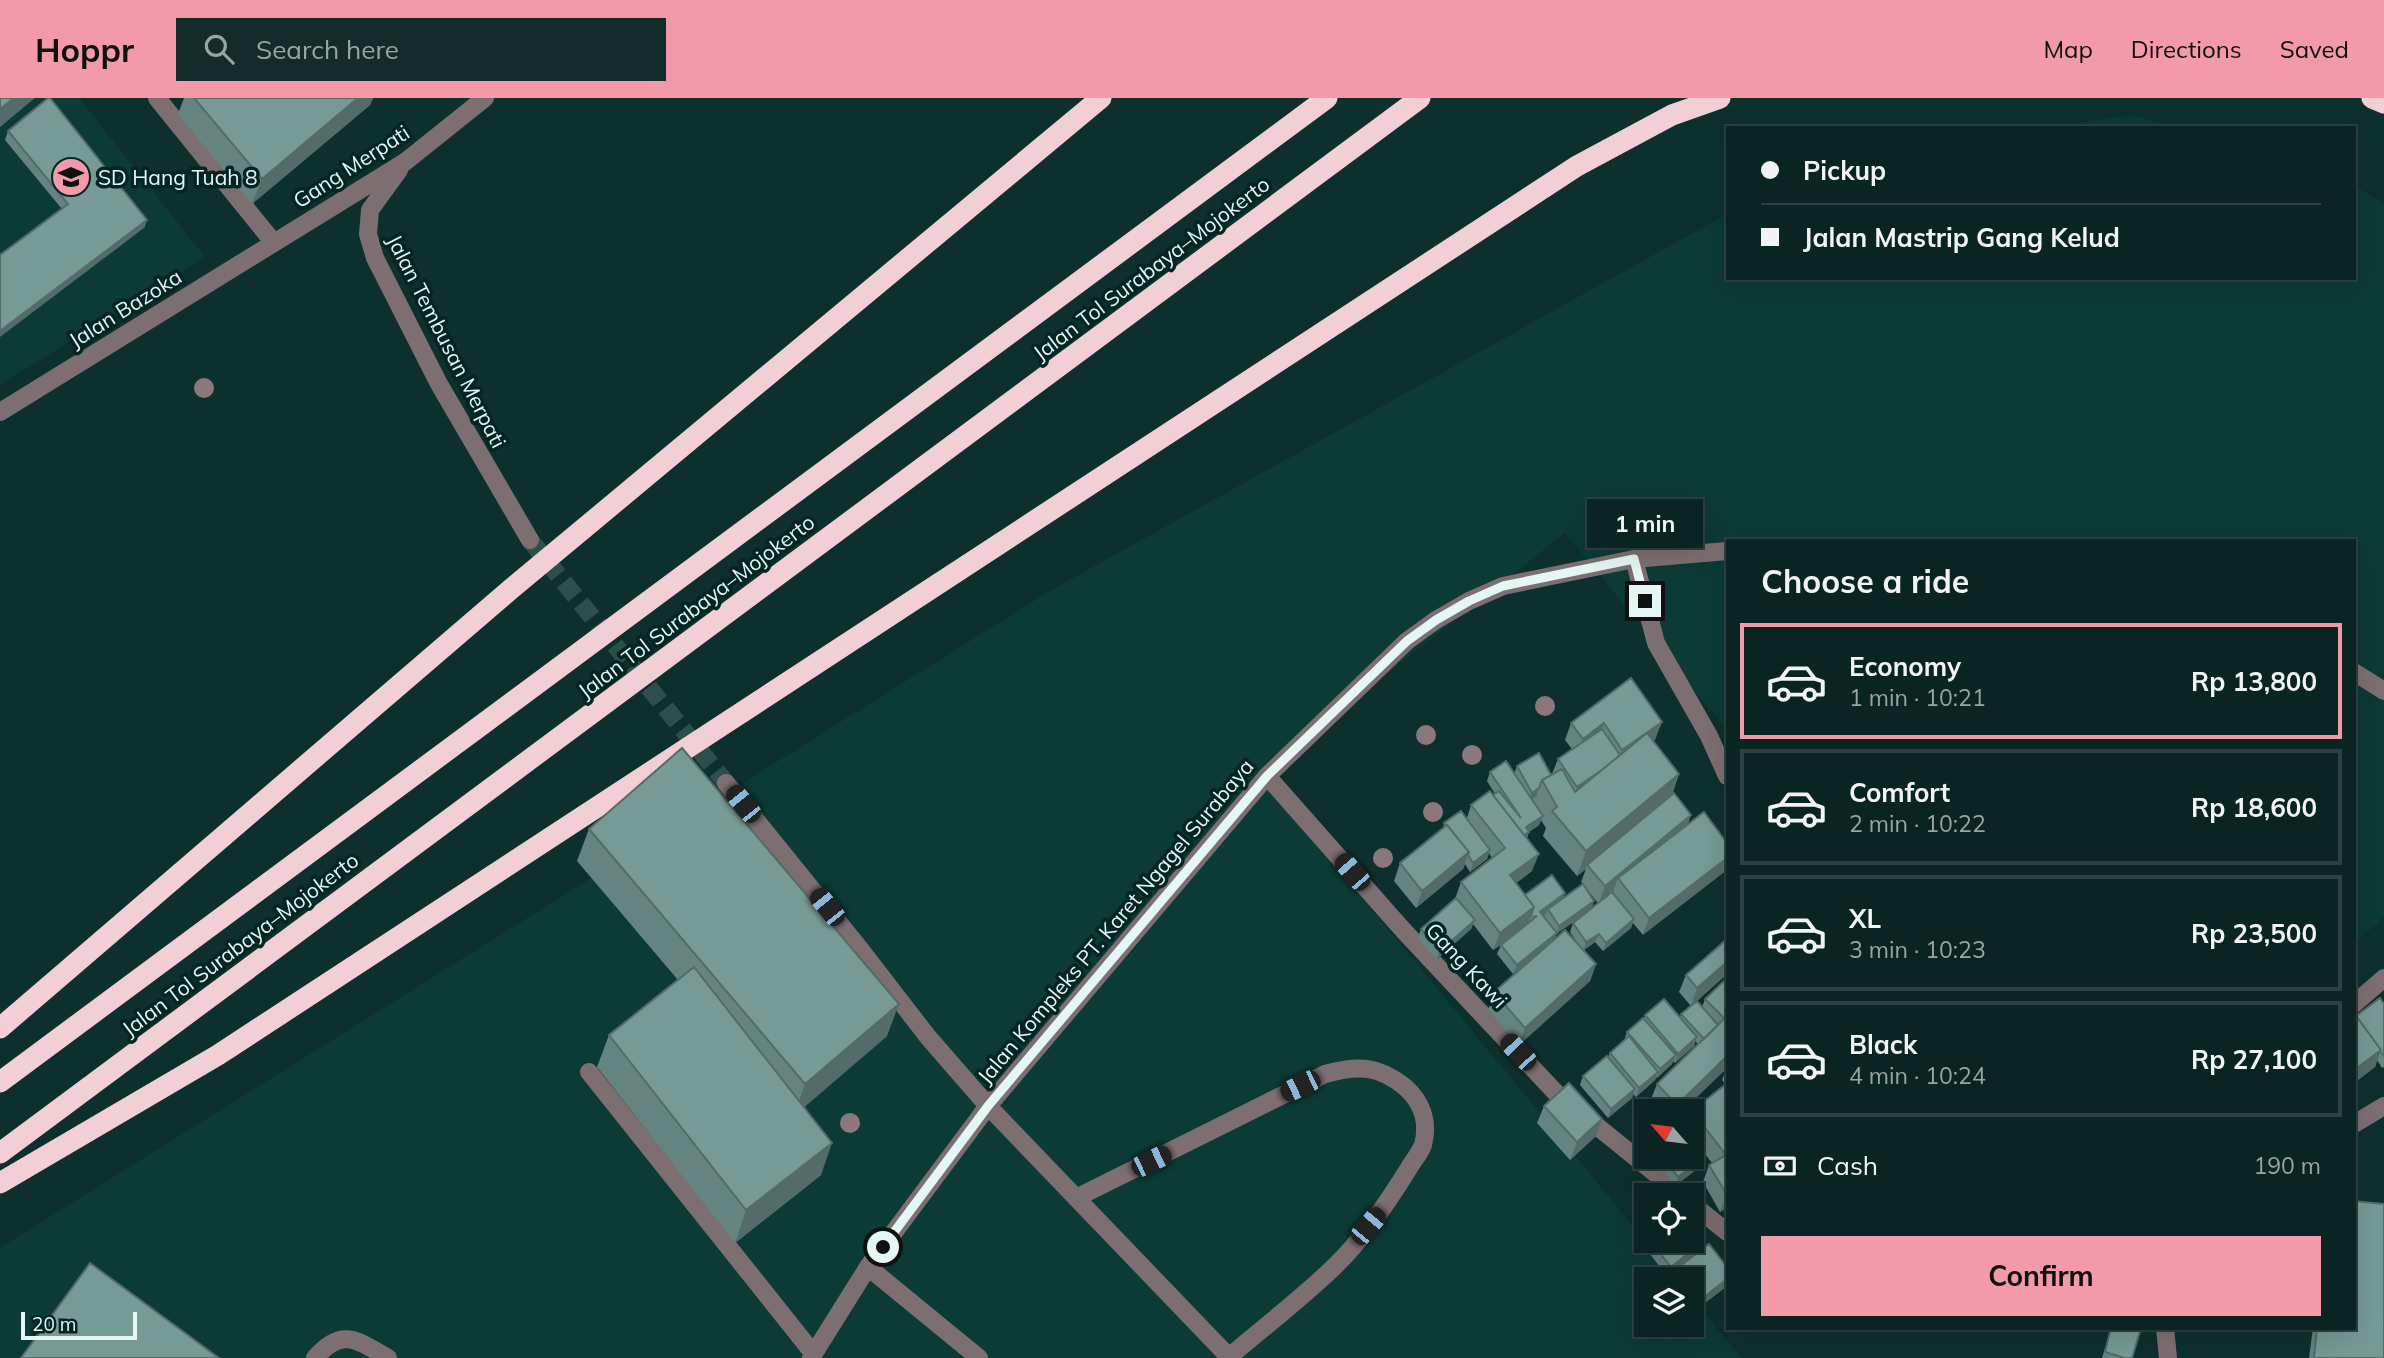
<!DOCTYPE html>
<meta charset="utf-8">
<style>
:root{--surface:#0a2421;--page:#132c2a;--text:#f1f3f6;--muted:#99a4a5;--line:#2a413f;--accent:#f39aaa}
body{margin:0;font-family:Mulish,sans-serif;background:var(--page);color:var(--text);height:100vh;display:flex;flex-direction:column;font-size:26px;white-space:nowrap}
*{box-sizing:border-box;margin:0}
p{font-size:23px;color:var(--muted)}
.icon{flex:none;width:38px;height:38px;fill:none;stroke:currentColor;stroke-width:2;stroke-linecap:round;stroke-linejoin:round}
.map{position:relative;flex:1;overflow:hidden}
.drawer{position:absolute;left:1726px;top:441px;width:630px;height:791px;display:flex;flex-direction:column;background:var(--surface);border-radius:0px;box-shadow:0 7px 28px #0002,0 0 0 2px var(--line)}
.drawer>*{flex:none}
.hud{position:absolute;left:1726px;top:28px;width:630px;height:154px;border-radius:0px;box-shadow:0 7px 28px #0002,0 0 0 2px var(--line);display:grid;align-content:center;height:154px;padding:0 35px;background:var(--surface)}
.needle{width:46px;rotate:298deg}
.tools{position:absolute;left:1634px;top:1001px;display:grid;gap:14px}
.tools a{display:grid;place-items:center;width:70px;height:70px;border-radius:0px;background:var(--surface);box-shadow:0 7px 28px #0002,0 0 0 2px var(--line);font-size:35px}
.scale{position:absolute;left:21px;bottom:18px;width:116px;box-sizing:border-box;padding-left:7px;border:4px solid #e5f7f4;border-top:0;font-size:19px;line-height:24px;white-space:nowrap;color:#e5f7f4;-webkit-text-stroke:5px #042622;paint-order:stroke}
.end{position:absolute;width:32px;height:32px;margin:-16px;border:9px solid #e5f7f4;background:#111;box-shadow:0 0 0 4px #111}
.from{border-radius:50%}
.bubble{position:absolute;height:49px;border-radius:0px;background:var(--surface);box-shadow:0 7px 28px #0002,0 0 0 2px var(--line);font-size:23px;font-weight:700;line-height:49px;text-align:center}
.car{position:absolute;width:21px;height:42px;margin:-21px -10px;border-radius:9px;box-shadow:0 0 5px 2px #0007;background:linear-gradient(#222 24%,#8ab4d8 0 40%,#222 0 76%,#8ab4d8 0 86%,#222 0)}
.hud b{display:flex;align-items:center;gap:24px;height:66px;font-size:26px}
.hud b+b{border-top:2px solid var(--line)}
.hud i{width:18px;height:18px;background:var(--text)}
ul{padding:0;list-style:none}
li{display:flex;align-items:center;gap:21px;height:116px;margin:0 14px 10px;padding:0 21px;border:4px solid var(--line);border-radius:0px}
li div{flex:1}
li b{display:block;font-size:26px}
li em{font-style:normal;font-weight:700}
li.active{border-color:var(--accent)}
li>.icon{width:63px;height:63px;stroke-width:1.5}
h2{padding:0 35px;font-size:32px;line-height:84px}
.pay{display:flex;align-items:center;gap:18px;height:77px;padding:0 35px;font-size:26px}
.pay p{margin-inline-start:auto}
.action{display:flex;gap:14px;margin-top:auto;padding:14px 35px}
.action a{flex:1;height:80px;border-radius:0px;background:var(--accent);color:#111;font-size:28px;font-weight:700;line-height:80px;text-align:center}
header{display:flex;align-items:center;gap:42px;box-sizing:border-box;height:98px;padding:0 35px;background:var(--accent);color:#111}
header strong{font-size:33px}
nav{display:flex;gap:38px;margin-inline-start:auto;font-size:24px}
.search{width:490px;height:63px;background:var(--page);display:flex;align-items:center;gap:18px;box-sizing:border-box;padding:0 24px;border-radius:0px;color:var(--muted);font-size:26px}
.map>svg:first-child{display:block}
.built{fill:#0c3a35}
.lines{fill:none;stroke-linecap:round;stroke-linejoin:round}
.minor-tunnel{stroke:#2e4e4a;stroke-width:18;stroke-dasharray:18 9;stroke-linecap:butt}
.minor{stroke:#7d6f71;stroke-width:18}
.highway{stroke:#f2cfd4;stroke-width:21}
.tree{fill:#8c787c}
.wall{fill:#66847f;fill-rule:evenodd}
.shaded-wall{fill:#536c68}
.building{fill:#779a94;stroke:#536c68;stroke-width:2}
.route{stroke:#e5f7f4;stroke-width:9}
.labels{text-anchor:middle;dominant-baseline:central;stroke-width:7;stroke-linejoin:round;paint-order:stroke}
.street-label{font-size:21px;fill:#e5f7f4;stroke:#042622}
.poi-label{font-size:21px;fill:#e5f7f4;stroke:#042622;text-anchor:start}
</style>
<header>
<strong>Hoppr</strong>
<div class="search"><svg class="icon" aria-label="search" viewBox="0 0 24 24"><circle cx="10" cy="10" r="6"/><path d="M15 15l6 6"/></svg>Search here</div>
<nav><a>Map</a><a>Directions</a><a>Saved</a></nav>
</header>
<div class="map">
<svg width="2384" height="1260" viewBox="0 0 2384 1260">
<rect width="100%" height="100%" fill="#0e302c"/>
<path class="built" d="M0,0H79L205,159L0,287Z
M2133,17L2179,30H2044Z
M2354,88L2384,105V819L2354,846V443H1727V632L1565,435L1260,676L1677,1181H1647V1227H1692V1200L1742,1260H0V1150L1048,494L1727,116V180H2354Z"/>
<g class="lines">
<path class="minor-tunnel" d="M530,442L726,685"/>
<path class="minor" d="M157,0L274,145
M399,72L370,112L368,136L375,160L439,286L530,442
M0,314L405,64L485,0
M1634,461L1656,545L1709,638L1727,678
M2354,574L2384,593
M1267,678L1403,832L1556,995L1682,1097
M726,685L860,851L928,939L988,1008L1230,1260
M2354,906L2384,880
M589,974L813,1255
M2354,1026L2384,1008
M1076,1100L1325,976C1357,967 1378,967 1405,989C1422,1004 1429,1024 1423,1047C1420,1055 1413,1063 1409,1070C1388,1104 1364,1140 1335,1168C1302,1200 1264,1229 1229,1259
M1692,1106L1727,1134
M868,1169L979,1260
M2165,1230L2168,1260
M315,1260C342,1229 357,1242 388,1260
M811,1260L868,1169L988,1008L1267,678L1407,543L1436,522L1469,503L1503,488L1634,461L1727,453"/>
<path class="highway" d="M2372,0L2384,5
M0,930L511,491L1101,0
M0,984L1327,0
M0,1055L1420,0
M0,1085L218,957L1577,68L1672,17L1720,0"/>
</g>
<g class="tree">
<circle cx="204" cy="290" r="10"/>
<circle cx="1545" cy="608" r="10"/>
<circle cx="1426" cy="637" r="10"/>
<circle cx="1472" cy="657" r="10"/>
<circle cx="1433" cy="714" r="10"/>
<circle cx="1383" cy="760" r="10"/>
<circle cx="850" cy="1025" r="10"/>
</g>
<path class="wall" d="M184,0H373L370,7L252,106L178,16Z
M8,33L147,122L144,130L62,111L5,42Z
M1631,580L1655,642L1653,643L1679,676L1672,697L1691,717L1643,837L1633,825L1631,830L1603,853L1595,844L1584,852L1596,866L1590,883L1519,947L1488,912L1494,894L1531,862L1513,876L1497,856L1501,847L1493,852L1473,826L1471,831L1436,862L1418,840L1421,831L1455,801L1461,784L1492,760L1489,755L1487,761L1470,774L1465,766L1463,771L1416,810L1394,783L1400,765L1443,730L1444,725L1467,720L1471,707L1495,696L1487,683L1490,674L1514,676L1517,668L1552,676L1558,661L1572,651L1565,642L1571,625ZM1541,722L1546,730L1543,738L1577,778L1586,771L1581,784L1583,786L1563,800L1565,795L1525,797L1516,785L1532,773L1527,740L1529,734L1539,727ZM1584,788L1598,805L1591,810L1594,803ZM1578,821L1573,825L1570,834L1578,846L1555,841L1556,836Z
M589,731L887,938L804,1009L821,1077L735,1145L597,969L609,937L678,882L577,763Z
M1727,841V876L1697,903L1702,909L1705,901L1727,880V970L1682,1013H1659L1650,1004L1657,986L1698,946L1695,943L1694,948L1675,965L1673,963L1672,966L1657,980L1656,979L1655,982L1636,999L1633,996L1632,1000L1608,1020L1580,987L1583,978L1608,959L1610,955L1624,943L1627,934L1644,921L1645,917L1680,920L1681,916L1691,908L1679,894L1686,877Z
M2384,906V969L2382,970L2377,962L2375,969L2354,985V915L2356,918Z
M1727,971V1110L1720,1114L1703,1084L1709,1067L1712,1065L1692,1039V1013L1725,986L1722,982L1725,974Z
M1544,1008L1596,1038L1570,1062L1537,1025Z
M1705,1058L1702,1067L1675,1088L1654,1059Z
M1646,1138H1647V1143H1689L1695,1150L1692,1159L1667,1178L1643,1147Z
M1680,1168L1727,1169V1188L1701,1208L1692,1197V1181H1680L1677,1177Z
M2111,1230H2141L2132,1260H2102Z
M2313,1230H2354L2384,1260H2309Z"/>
<path class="shaded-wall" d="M14,0H35L0,29V11Z
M358,0H373L370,7L252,106L262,81Z
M147,122L144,130L0,239V233Z
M1662,624L1655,642L1617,668L1570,706L1577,689L1620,660L1622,652Z
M1604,625L1598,642L1576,658L1583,641Z
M1679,676L1670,701L1587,767L1586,771L1577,778L1586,753Z
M1539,690L1536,699L1528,703L1532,695Z
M1691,717L1685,734L1618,780L1613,794L1599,806L1605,788Z
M1543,718L1539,727L1529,734L1526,742L1517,749L1526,729Z
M1490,752L1487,761L1470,774L1473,765Z
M1469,754L1463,771L1416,810L1422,793Z
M1539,756L1532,773L1504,794L1510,777Z
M1727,760V772L1643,837L1649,820Z
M1565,795L1562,804L1548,811L1546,816L1537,822L1540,814Z
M1594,803L1591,812L1556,836L1554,843L1513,876L1517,867L1557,835L1559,828Z
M1534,809L1528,827L1493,852L1500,835Z
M1634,821L1631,830L1603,853L1606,845Z
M1475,822L1471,831L1436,862L1440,853Z
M1599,836L1595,844L1583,853L1586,844Z
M1727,864V876L1691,908L1697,890Z
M1596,866L1590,883L1519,947L1525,930Z
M899,906L887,938L794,1018L805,986Z
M1697,939L1694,948L1675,965L1678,956Z
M2381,952L2375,969L2354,985V972Z
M1676,957L1672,966L1657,980L1660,971Z
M1727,958V970L1682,1013H1674L1677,1007Z
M1658,974L1655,982L1636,999L1639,990Z
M1635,991L1632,1000L1608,1020L1611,1011Z
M1602,1021L1596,1038L1570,1062L1577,1044Z
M832,1045L821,1077L735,1145L746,1112Z
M1705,1058L1702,1067L1675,1088L1678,1079Z
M1727,1096V1110L1720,1114L1727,1097Z
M1695,1150L1692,1159L1667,1178L1671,1169Z
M1727,1181V1188L1701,1208L1704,1199Z"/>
<path class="building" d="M0,0H14L0,11Z
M48,0H50L147,122L0,233V157L68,106L8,33Z
M194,0H358L262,81Z
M1631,580L1662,624L1622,652L1604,625L1583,641L1571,625Z
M1602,631L1620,657L1603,671L1577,689L1558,661Z
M1647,635L1679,676L1586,753L1552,713L1557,709L1542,682L1562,671L1575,694Z
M682,650L899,906L805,986L589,731Z
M1539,655L1551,677L1542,682L1539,690L1532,695L1517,668Z
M1506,663L1543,718L1526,729L1529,734L1524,737L1493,697L1499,693L1521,720L1490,674Z
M1490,693L1539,756L1510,777L1534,809L1500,835L1461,784L1505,750L1471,707Z
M1674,695L1691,717L1605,788L1587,767Z
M1461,713L1490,752L1473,765L1468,757L1469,754L1447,727H1446L1444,725Z
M1704,714L1727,745V760L1649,820L1618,780Z
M1447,727L1469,754L1422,793L1400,765Z
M1552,777L1565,795L1540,814L1557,835L1517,867L1501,847L1537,818L1533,819L1531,818L1534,809L1525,797Z
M1583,786L1594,803L1559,828L1548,811Z
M1612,794L1634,821L1606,845L1599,836L1586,844L1573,825Z
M1456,800L1475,822L1440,853L1421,831Z
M1565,832L1596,866L1525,930L1494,894Z
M1727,841V864L1697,890L1686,877Z
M694,869L832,1045L746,1112L609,937Z
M1727,880V918L1725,921L1705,901Z
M2380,900L2384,906V958L2380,953L2381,952L2356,918Z
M1664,901L1697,939L1678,956L1645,917Z
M1697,903L1718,927L1704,941L1681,916Z
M2354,915L2381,952L2354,972Z
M1727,918V958L1677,1007L1657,986Z
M1643,920L1676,957L1660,971L1627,934Z
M1629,938L1658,974L1639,990L1610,955Z
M1607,958L1635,991L1611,1011L1583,978Z
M1569,985L1602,1021L1577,1044L1544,1008Z
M1726,986L1727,987V1097L1709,1067L1726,1057L1692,1013Z
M1692,1044L1705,1058L1678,1079L1663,1059H1692Z
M2354,1103L2384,1106V1260H2314L2317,1230H2354Z
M1650,1143H1689L1695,1150L1671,1169Z
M1709,1146L1727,1169V1181L1704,1199L1692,1184V1181H1690L1680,1168Z
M90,1165L219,1260H21Z
M2111,1230H2141L2132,1260H2125L2105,1254Z"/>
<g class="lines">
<path class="route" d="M883,1149L988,1008L1267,678L1407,543L1436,522L1469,503L1503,488L1634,461L1645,503"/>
</g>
<defs>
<symbol id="school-disc" viewBox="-11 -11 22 22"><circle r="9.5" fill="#f39aaa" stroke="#042622"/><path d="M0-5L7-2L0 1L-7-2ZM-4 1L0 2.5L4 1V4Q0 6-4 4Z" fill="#111"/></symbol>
</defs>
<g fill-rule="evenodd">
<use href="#school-disc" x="49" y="57" width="44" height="44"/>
</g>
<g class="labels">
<g class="street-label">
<text transform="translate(351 68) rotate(-33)">Gang Merpati</text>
<text transform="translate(1151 170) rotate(-37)">Jalan Tol Surabaya–Mojokerto</text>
<text transform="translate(125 210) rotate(-32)">Jalan Bazoka</text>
<text transform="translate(447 243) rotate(63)">Jalan Tembusan Merpati</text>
<text transform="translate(696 508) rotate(-37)">Jalan Tol Surabaya–Mojokerto</text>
<text transform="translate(1115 823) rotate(-50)">Jalan Kompleks PT. Karet Ngagel Surabaya</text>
<text transform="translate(240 846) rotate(-37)">Jalan Tol Surabaya–Mojokerto</text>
<text transform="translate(1467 867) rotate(47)">Gang Kawi</text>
</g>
<g class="poi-label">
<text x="98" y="79">SD Hang Tuah 8</text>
</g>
</g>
</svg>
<div class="tools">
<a><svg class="needle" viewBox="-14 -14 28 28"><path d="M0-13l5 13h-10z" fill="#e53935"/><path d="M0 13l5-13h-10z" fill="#99a4a5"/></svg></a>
<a><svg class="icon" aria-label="locate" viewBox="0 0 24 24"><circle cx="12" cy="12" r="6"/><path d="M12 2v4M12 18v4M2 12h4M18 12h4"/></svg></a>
<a><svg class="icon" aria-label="layers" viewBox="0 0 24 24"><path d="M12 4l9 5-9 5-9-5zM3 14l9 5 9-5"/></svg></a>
</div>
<div class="scale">20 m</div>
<i class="end from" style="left:883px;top:1149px"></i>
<i class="end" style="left:1645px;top:503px"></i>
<div class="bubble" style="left:1587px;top:401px;width:116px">1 min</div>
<i class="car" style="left:743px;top:706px;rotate:321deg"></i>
<i class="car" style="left:1352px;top:774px;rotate:319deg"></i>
<i class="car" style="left:827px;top:809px;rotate:321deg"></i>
<i class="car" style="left:1518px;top:954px;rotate:317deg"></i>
<i class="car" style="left:1300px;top:988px;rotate:244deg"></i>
<i class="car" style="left:1151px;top:1063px;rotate:64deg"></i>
<i class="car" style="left:1368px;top:1128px;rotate:40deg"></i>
<div class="hud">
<b><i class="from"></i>Pickup</b>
<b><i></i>Jalan Mastrip Gang Kelud</b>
</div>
<section class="drawer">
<h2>Choose a ride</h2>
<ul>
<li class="active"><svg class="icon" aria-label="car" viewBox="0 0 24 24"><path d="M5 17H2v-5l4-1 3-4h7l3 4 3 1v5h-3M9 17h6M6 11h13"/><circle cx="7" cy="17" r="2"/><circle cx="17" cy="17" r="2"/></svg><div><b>Economy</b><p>1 min · 10:21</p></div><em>Rp 13,800</em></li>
<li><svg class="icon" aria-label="car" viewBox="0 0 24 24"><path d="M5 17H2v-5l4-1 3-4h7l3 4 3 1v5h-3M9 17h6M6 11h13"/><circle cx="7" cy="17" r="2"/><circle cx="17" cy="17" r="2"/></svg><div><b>Comfort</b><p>2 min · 10:22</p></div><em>Rp 18,600</em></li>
<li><svg class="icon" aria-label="car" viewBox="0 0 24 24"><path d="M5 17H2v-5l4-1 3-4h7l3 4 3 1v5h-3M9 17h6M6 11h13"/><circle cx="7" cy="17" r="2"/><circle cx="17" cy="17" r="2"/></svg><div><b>XL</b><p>3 min · 10:23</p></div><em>Rp 23,500</em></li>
<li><svg class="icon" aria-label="car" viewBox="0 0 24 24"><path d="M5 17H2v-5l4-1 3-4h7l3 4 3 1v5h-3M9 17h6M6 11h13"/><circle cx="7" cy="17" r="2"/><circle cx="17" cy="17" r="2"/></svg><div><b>Black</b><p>4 min · 10:24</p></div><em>Rp 27,100</em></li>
</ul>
<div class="pay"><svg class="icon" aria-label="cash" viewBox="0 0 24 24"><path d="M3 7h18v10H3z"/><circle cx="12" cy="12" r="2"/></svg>Cash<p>190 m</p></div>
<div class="action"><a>Confirm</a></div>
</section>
</div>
